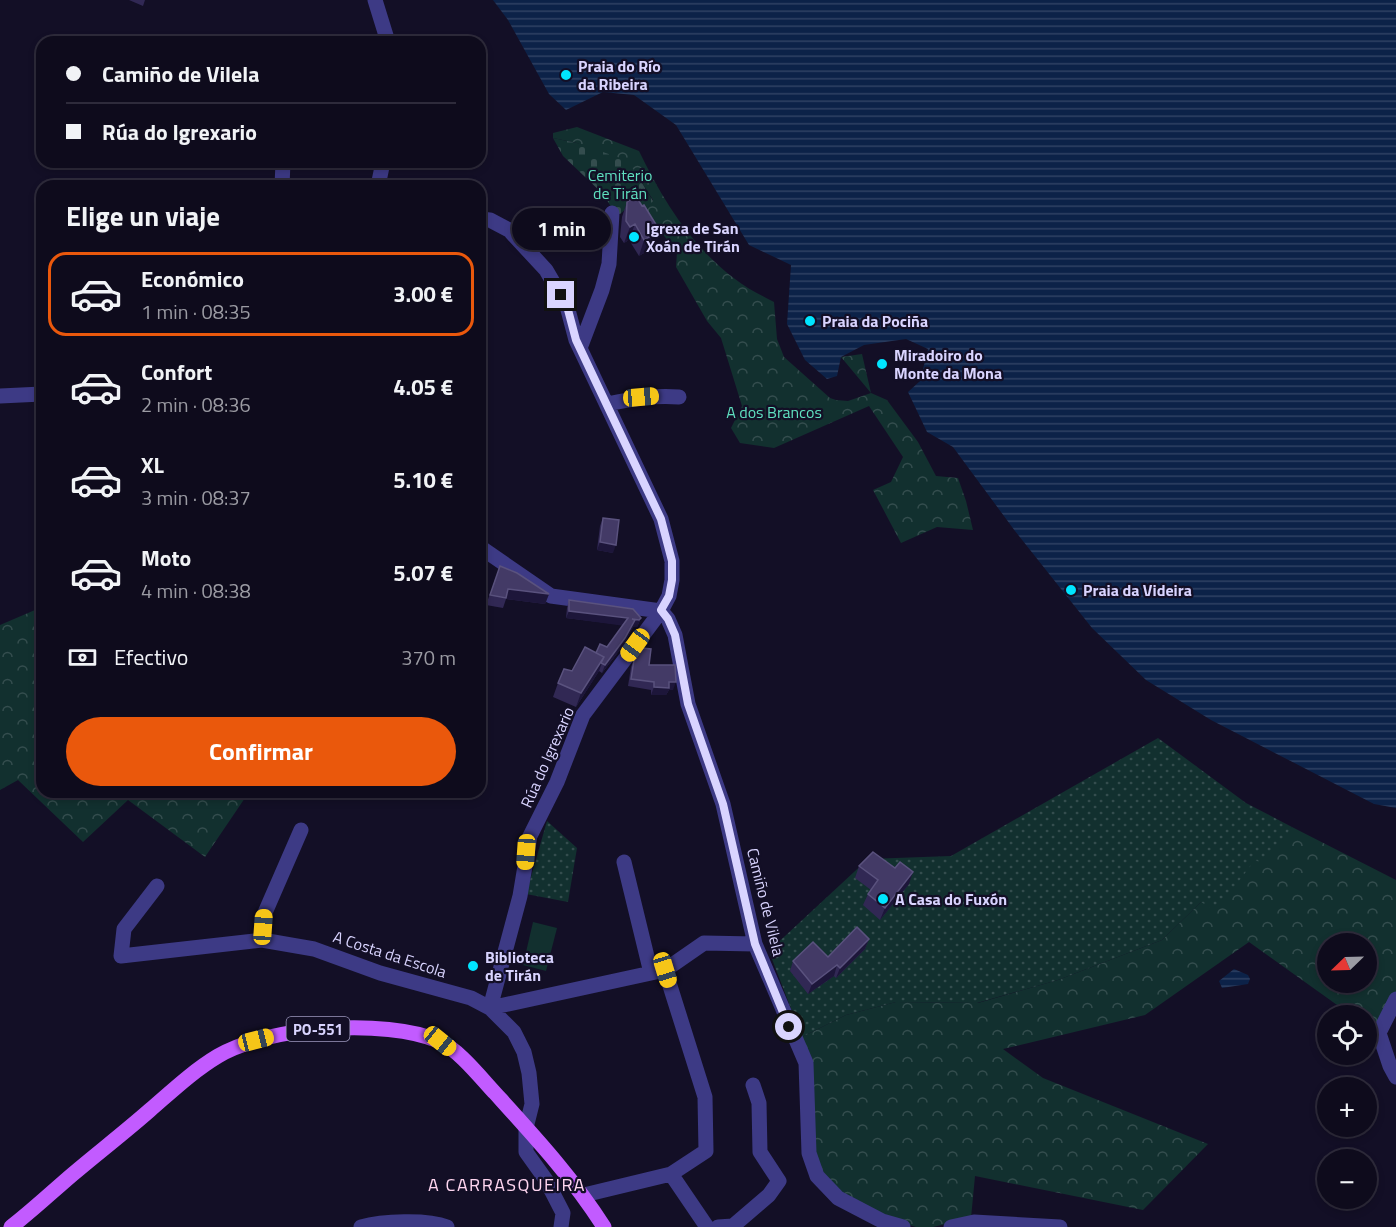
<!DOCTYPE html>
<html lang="es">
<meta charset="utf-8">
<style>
:root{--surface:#0e0b1c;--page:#1c1929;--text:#f1f3f6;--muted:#9b9ba3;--line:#2e2b3b;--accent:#ea580c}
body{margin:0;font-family:"Titillium Web",sans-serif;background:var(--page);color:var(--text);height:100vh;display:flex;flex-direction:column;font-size:22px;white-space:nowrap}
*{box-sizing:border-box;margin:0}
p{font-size:20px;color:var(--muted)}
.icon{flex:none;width:33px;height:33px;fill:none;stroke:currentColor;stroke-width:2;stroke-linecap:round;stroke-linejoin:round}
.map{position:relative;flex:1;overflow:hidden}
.side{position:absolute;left:36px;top:180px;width:450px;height:618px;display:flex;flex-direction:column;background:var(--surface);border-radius:18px;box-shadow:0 3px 9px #0003,0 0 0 2px var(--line)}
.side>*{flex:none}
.hud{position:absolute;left:36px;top:36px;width:450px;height:132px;border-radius:18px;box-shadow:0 3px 9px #0003,0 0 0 2px var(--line);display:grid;align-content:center;height:132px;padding:0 30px;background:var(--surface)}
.needle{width:39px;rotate:247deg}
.fabs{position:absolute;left:1317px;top:933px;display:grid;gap:12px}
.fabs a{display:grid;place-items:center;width:60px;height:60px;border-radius:50%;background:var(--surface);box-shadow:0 3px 9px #0003,0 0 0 2px var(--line);font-size:30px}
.end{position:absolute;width:27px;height:27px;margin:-14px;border:8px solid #d9d4ff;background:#111;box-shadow:0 0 0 3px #111}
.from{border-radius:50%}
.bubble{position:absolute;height:42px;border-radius:21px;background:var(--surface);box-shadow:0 3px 9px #0003,0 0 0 2px var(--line);font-size:20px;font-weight:700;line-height:42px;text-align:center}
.car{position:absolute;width:18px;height:36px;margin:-18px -9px;border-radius:8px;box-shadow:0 0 4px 2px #0007;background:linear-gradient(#f5c518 24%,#345 0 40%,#f5c518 0 76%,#345 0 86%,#f5c518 0)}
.hud b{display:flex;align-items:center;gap:21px;height:57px;font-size:22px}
.hud b+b{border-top:2px solid var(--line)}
.hud i{width:15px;height:15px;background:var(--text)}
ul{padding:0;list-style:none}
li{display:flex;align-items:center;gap:18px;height:84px;margin:0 12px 9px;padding:0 18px;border:3px solid transparent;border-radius:18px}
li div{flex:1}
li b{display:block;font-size:22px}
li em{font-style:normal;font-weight:700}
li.selected{border-color:var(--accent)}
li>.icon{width:54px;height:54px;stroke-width:1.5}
h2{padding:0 30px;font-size:27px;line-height:72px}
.pay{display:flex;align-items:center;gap:15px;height:66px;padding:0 30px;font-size:22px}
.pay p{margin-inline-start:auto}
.button{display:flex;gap:12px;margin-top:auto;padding:12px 30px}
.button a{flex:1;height:69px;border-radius:36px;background:var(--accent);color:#fff;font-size:24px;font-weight:700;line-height:69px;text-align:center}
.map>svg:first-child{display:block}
.forest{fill:url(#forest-crowns);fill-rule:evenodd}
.cemetery{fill:url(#cemetery-stones)}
.park{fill:url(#park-dots)}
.pitch{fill:#12302f}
.water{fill:url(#water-rules)}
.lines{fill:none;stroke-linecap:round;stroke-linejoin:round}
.street{stroke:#3d3a85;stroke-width:15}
.primary{stroke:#c25bff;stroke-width:15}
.wall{fill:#312854}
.shaded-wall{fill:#1d163a}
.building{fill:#433a66;stroke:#5a527e;stroke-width:1.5}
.route{stroke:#d9d4ff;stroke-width:8}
.poi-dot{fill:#00e5ff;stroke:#130f26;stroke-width:2}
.labels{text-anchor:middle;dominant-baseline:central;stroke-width:4.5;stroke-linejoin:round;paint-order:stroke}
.shield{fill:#130f26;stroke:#9e99be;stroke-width:1.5}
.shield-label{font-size:15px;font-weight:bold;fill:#d9d4ff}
.poi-label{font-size:16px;font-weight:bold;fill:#d9d4ff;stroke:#130f26;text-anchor:start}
.park-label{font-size:16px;fill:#5fe0c0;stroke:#130f26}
.street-label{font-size:16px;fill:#d9d4ff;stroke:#130f26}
.neighbourhood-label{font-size:18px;letter-spacing:1.5px;fill:#ffd6f0;stroke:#130f26}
</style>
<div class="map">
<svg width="1396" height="1227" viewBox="0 0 1396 1227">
<defs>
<pattern id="forest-crowns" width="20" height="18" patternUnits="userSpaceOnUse" patternTransform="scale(1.5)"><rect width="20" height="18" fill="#12302f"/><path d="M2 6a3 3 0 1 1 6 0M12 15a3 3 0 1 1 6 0" fill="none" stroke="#344d4e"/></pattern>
<pattern id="cemetery-stones" width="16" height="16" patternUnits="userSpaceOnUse" patternTransform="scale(1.5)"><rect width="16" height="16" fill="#12302f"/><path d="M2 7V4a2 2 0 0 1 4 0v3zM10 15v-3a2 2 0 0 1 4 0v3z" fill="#344d4e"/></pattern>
<pattern id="park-dots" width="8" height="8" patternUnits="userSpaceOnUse" patternTransform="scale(1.5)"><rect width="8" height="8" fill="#12302f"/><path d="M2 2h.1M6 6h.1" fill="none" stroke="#344d4e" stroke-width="1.8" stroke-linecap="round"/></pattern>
<pattern id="water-rules" width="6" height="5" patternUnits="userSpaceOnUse" patternTransform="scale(1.5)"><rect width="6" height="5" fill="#0c2248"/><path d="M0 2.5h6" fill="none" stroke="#2f4163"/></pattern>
</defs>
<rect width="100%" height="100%" fill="#130f26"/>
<path class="forest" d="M577,127L639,151C662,199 691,246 735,279C746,288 761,295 774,302L777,339L784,357L830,398L836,400L848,401L871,393L841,357L862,354L871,393L887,400L918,442L936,476L958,478L966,501L973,530L937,527L901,543L873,490L891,482L903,457L869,406L774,448L740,443L731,428L742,406L721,338L707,321L676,267L677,252L645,212L653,200L634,170L577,143L553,138V133Z
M42,607V792H249L205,857L128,800L83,842L18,780L0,790V625Z
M1292,827L1396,880V998L1375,1033L1367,1027L1366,1016L1351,1015L1249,942L1145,1015L1003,1049L1043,1078L1208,1144L1143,1210L975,1176L971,1218L933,1227H916L883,1217L847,1200L822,1178L814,1155L802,1037L846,1015L896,1002L978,1003L1058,980L1162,940L1201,902ZM1328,944H1366V982H1328Z"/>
<path class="cemetery" d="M553,138L577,143L620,158L634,170L653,201L645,212L631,205L620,214L615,213L603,194L563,156Z"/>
<path class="park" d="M1158,738L1246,803L1292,827L1264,864L1255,860L1216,911L1201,902L1162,940L1058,980L977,1003L896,1002L846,1015L802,1037L770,954L771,949L868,859L951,856Z
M547,821L577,848L568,902L526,894Z"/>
<path class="pitch" d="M533,922L557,928L546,971L523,965Z"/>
<path class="water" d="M493,0H1396V808L1374,804L1211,720L1146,680L1092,628L1015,531L953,447L927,432L908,392L920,381L928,349L906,339L864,345L841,357L837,376L827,379L805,360L787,324L791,265L749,245L676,125L634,95L603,92L566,110L549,94L508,20Z
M1234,969L1248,975L1250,979L1248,984L1222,988L1219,981Z"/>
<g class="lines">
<path class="street" d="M375,0L388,42
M282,186L283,162
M378,186L383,162
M480,219L490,220L509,230L546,270L567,306L576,340L661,519L672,561V580L669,596L661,611L583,715L557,782L530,836L520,896L490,1008L665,970
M580,348L602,290L609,264L612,213
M0,396L42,394
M607,404C632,399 653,395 679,397
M480,547L551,596L661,611
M661,611L668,619L675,635L688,704L723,804L755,944L806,1063L809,1153L817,1176L838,1198L882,1221L903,1227
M301,830L264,915L262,940L314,949L380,973L471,998L490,1008L514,1032L524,1052L529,1073L532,1104L526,1128V1152L546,1180L563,1213L561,1227
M624,862L651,973
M157,886L124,929L121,956L262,940
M1396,999L1379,1033L1390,1066L1396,1077
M671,1174L707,1227
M584,1195L671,1174L706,1151L705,1097L665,970L704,943L755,944
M361,1227C382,1221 427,1219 447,1227
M718,1227L733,1226L769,1195L779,1181L760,1152L759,1103L753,1085
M951,1227L974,1222L1060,1227"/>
<path class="primary" d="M11,1227C33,1210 53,1191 73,1174C99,1152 125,1132 150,1110C172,1091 193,1071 218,1056C268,1026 385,1018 439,1041C458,1049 481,1078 495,1093C534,1136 573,1178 604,1227"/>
</g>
<path class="wall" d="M129,0H145L143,6Z
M627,202L654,247L639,256L629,240L624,243L620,237L622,217Z
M603,518L613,553L597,550L600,526Z
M500,566L549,594L545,604L506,599L503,608L486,605Z
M569,600L641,618L638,625L637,627H633L623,646L602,673L599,671L576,707L553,697L558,683L596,653L607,647L623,625L566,618L567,608Z
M634,660L649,665L673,690H669L666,695H651V690L628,686L631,667Z
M859,866L909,884L880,920L863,905L868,894L871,890L855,878Z
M869,939L865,949L836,978L834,976L808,994L790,971L793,961L828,957Z"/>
<path class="shaded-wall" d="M635,224L629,240L624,243L630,227Z
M660,231L654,247L639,256L644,240Z
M600,542L616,545L613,553L597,550Z
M508,589L549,594L545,604L506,599Z
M569,611L628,618L625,626L566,618Z
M641,618L638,625L637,627H633L623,646L602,673L605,665L632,619Z
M604,657L599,671L576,707L581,693Z
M669,682H676L673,690H669L666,695H651L654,687Z
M913,872L909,884L880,920L885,908Z
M869,939L865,949L836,978L840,968Z
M837,965L834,976L808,994L812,984Z"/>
<path class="building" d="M636,196L642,206L644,205L660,231L644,240L635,224L630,227L626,221L627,202Z
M603,518L619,520L616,545L600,542Z
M500,566L517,573L549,594L508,589L506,598L490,595Z
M569,600L633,609L641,618L639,620L632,619L635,620L625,638L605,665L601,663L604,657L596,653L600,644L607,647L628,618L569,611Z
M585,647L604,657L581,693L558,683L564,669L572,671Z
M642,648L651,649L649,665H675L676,682H669V688L654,687V682L631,679L634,660Z
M873,852L895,868L900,862L913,872L885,908L868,894L878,880L859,866Z
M857,927L869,939L840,968L837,965L812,984L793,961L813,942L828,957Z"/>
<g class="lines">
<path class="route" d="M561,295L567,306L576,340L661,519L672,561V580L669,596L661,610L668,619L675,635L688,704L723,804L755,944L789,1027"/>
</g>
<g class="poi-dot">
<circle cx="566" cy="75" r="6"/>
<circle cx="634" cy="237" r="6"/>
<circle cx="810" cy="321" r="6"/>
<circle cx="882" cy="364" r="6"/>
<circle cx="1071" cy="590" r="6"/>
<circle cx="883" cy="899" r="6"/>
<circle cx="473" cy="966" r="6"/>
</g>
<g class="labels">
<rect class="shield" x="286.5" y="1017" width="63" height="24" rx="4.5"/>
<g class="shield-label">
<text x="318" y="1029">PO-551</text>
</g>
<g class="poi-label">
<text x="578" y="66">Praia do Río<tspan x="578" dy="18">da Ribeira</tspan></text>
<text x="646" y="228">Igrexa de San<tspan x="646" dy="18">Xoán de Tirán</tspan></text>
<text x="822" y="321">Praia da Pociña</text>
<text x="894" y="355">Miradoiro do<tspan x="894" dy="18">Monte da Mona</tspan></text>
<text x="1083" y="590">Praia da Videira</text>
<text x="895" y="899">A Casa do Fuxón</text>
<text x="485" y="957">Biblioteca<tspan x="485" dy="18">de Tirán</tspan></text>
</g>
<g class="park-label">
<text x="620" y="175">Cemiterio<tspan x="620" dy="18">de Tirán</tspan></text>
<text x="774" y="412">A dos Brancos</text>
</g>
<g class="street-label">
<text transform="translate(547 757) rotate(-66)">Rúa do Igrexario</text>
<text transform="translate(766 902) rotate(76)">Camiño de Vilela</text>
<text transform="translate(390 954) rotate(18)">A Costa da Escola</text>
</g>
<g class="neighbourhood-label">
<text x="507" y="1184">A CARRASQUEIRA</text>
</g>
</g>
</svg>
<div class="fabs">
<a><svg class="needle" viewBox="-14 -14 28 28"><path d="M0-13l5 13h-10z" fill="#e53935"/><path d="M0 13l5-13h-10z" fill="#9b9ba3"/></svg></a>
<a><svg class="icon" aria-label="locate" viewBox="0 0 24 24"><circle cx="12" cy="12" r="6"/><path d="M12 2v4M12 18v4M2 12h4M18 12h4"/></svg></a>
<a>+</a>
<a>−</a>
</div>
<i class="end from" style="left:789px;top:1027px"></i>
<i class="end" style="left:561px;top:295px"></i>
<div class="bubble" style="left:512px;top:208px;width:99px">1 min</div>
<i class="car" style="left:641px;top:397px;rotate:85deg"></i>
<i class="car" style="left:635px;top:645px;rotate:216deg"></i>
<i class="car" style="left:526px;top:852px;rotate:184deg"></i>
<i class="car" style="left:263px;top:927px;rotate:4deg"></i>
<i class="car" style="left:665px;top:970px;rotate:163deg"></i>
<i class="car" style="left:256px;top:1040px;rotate:76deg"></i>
<i class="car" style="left:440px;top:1041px;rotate:129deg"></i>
<div class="hud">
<b><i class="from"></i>Camiño de Vilela</b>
<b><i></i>Rúa do Igrexario</b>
</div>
<section class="side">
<h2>Elige un viaje</h2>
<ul>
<li class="selected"><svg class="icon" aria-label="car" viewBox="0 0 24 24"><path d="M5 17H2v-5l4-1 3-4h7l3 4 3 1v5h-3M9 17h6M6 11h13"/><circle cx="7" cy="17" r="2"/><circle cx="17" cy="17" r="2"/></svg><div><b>Económico</b><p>1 min · 08:35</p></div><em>3.00 €</em></li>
<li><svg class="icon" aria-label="car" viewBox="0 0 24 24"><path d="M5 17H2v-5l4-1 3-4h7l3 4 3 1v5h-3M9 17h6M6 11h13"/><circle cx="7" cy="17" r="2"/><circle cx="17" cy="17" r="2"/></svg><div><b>Confort</b><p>2 min · 08:36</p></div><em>4.05 €</em></li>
<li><svg class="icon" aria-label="car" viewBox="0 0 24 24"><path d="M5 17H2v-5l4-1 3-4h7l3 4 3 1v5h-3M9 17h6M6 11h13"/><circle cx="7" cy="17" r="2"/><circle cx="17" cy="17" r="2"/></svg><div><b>XL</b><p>3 min · 08:37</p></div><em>5.10 €</em></li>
<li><svg class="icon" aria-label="car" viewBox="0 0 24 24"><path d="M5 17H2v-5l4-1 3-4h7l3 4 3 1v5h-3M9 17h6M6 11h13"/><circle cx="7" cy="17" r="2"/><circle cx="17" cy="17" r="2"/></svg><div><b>Moto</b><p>4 min · 08:38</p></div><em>5.07 €</em></li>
</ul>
<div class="pay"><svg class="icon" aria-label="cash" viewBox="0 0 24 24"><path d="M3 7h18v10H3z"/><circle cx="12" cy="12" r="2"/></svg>Efectivo<p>370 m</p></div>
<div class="button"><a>Confirmar</a></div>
</section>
</div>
